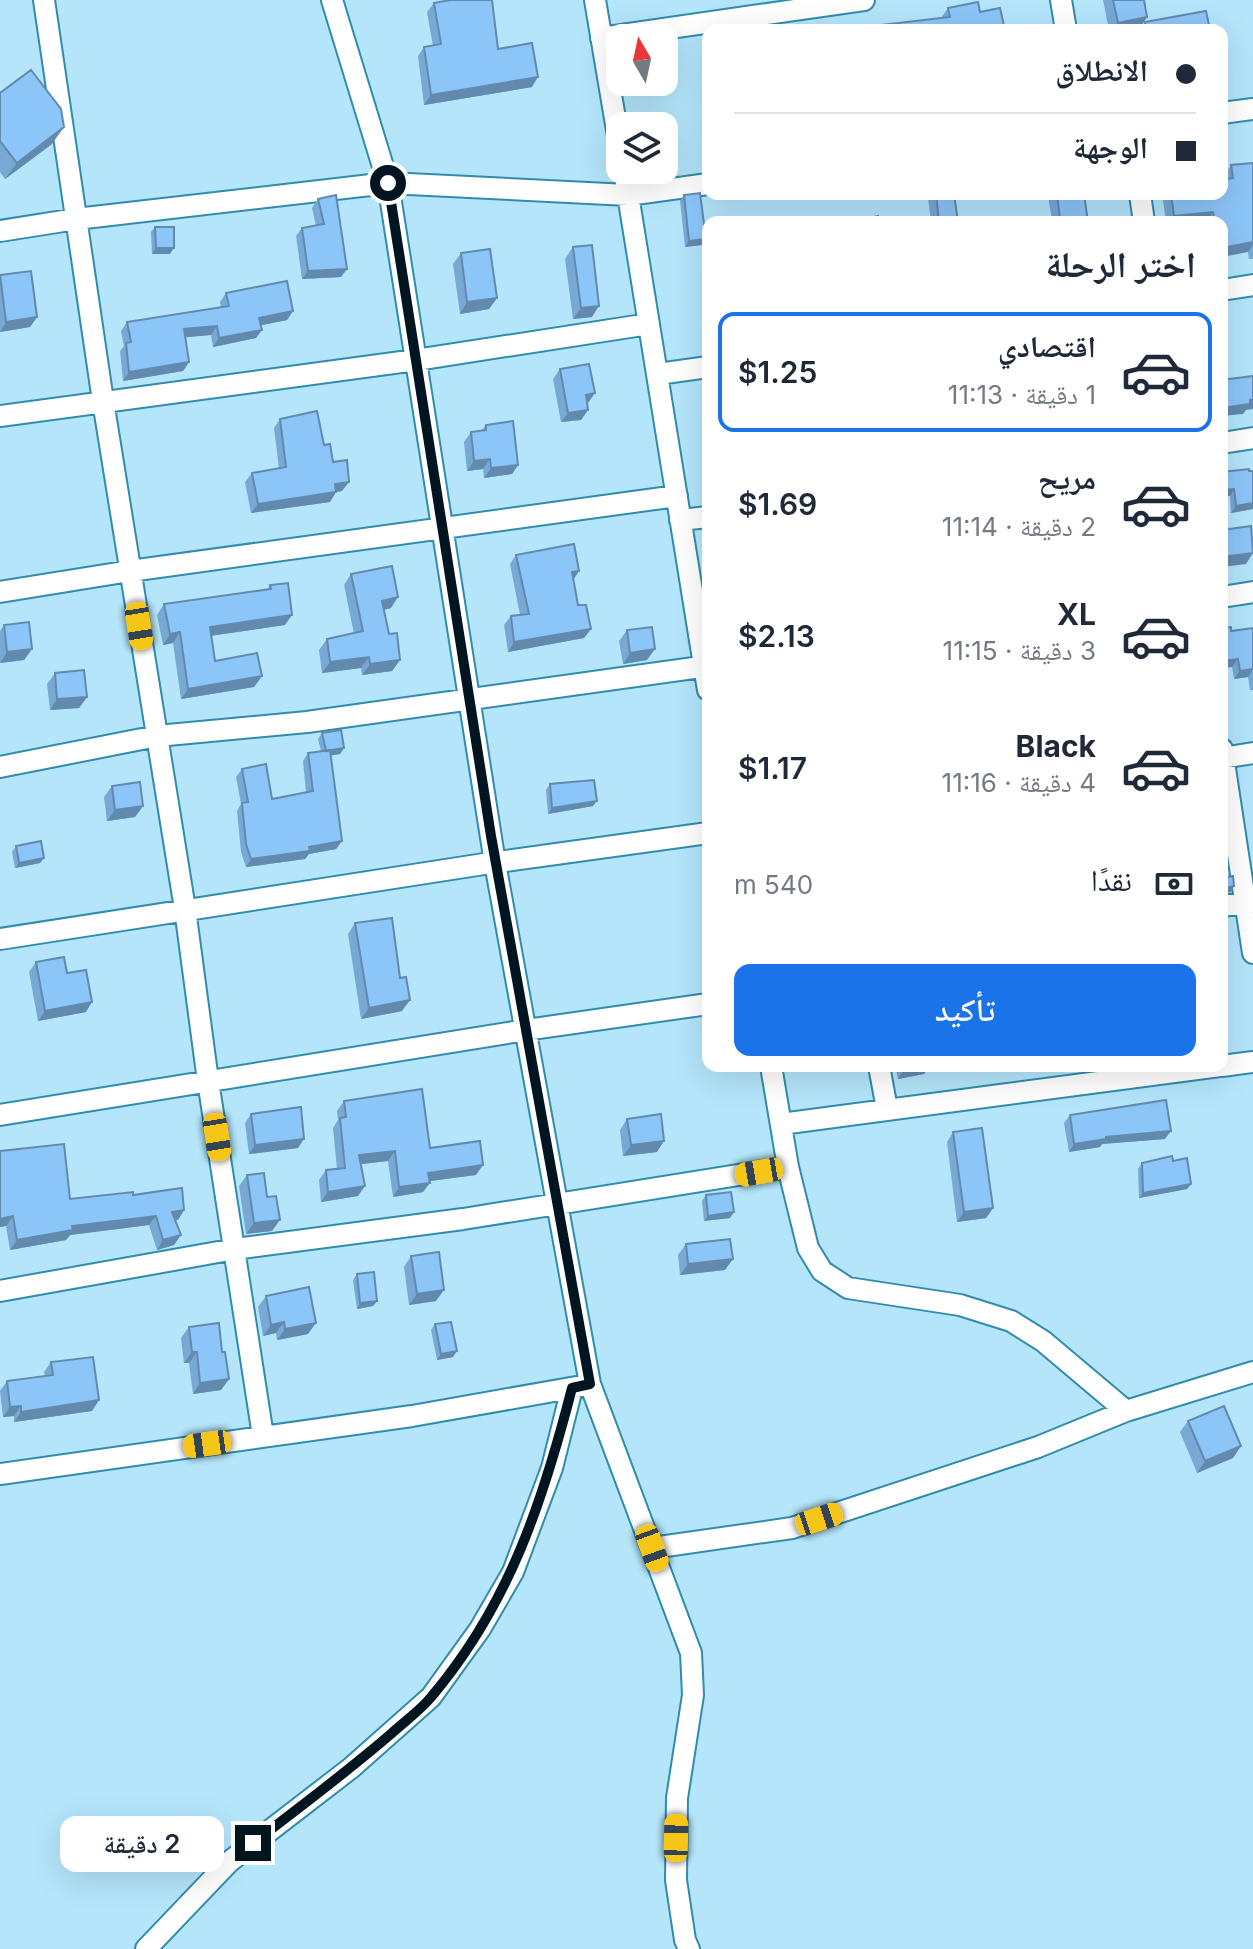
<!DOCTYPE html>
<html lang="ar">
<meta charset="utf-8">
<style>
:root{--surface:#fff;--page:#f6f6f7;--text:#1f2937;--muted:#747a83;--line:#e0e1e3;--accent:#1a73e8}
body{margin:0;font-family:Inter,"Noto Naskh Arabic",sans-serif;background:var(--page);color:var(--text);direction:rtl;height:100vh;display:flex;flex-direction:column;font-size:30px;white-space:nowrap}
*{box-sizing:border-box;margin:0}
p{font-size:26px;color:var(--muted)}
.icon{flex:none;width:44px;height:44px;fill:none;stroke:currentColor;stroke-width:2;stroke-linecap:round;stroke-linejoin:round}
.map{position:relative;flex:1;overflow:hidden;direction:ltr}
.details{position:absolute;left:702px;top:216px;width:526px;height:856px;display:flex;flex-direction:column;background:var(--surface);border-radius:16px;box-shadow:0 8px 32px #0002;direction:rtl}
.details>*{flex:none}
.top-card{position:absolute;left:702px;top:24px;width:526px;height:176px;border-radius:16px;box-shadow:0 8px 32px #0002;direction:rtl;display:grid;align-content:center;height:176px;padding:0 32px;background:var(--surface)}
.needle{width:52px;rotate:351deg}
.controls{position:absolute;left:606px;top:24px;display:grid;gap:16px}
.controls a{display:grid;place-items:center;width:72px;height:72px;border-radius:16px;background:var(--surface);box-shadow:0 8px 32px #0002;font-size:40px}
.end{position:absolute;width:36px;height:36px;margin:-18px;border:10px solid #00151f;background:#fff;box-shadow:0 0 0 4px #fff}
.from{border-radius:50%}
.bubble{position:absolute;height:56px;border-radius:16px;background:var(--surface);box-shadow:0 8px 32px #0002;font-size:26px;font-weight:600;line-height:56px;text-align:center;direction:rtl}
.car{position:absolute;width:24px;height:48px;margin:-24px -12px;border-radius:10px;box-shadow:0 0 6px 2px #0007;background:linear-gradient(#f5c518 24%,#345 0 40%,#f5c518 0 76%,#345 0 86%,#f5c518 0)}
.top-card b{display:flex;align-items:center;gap:28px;height:76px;font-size:30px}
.top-card b+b{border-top:2px solid var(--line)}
.top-card i{width:20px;height:20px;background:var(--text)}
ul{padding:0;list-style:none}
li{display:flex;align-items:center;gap:24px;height:120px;margin:0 16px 12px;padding:0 16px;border:4px solid transparent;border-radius:16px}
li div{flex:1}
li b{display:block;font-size:30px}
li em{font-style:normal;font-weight:600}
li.active{border-color:var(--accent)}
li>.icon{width:72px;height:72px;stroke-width:1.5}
h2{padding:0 32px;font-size:36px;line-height:96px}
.pay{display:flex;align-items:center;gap:20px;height:88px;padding:0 32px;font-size:30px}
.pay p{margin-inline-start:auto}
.action{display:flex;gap:16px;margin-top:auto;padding:16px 32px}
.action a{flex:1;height:92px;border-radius:16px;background:var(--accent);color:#fff;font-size:32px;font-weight:600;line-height:92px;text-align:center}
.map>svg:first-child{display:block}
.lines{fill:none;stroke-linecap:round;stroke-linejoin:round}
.minor-casing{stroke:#318cac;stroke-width:24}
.minor{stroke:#fff;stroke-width:20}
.wall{fill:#78a9d5}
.shaded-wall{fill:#628aae}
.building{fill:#8cc5f8;stroke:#628aae;stroke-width:2}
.route{stroke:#00151f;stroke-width:10}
</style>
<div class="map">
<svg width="1253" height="1949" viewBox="0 0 1253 1949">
<rect width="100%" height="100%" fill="#b4e5fb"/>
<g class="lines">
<defs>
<path id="minor" d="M44,0L103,401L185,909L208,1081L263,1436
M332,0L388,183L495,863L590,1384L691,1653L693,1695L677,1798L676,1880L685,1940L689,1949
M595,0L620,148
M1061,0L1066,30
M601,38L864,0
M1222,113L1253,109
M624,170L708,690
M1140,194L1144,222
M0,231L76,219L388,183L628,195L708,184
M1222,290L1253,285
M658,374L708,367
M0,416L416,360L649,324
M1222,443L1253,438
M680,520L708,517
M0,592L130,571L677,496
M1222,597L1253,592
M1222,749L1253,953
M1222,758L1253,753
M0,767L157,736L307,722L708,666
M1222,906L1253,902
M0,939L484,864L708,833
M771,1066L788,1167L808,1248L822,1271L848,1288L960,1305L1011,1321L1043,1341L1126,1411
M879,1066L887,1109
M1222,1066L1253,1062
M0,1115L526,1030L708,1004
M781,1124L1220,1066
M0,1291L235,1249L463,1219L788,1167
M0,1474L412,1416L582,1386
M652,1548L792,1528L1038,1447L1126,1411L1253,1372
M146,1949L229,1862L351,1768L431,1697L480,1629L513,1572L552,1468L572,1388"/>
</defs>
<use href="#minor" class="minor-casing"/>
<use href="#minor" class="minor"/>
</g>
<path class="wall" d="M1103,0H1144L1140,28L1130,30H1109Z
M434,3L498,49L532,87L424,105L418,56L424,47L433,46L427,12Z
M948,8L980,12L941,18Z
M1145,22L1146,30H1139Z
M0,93L52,144L5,179L0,172Z
M1253,163V259H1249L1248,252L1222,222H1166L1162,194H1222V180H1224V176L1231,165Z
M931,194H954L958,222H931L928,198Z
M1050,194H1084L1088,222H1048L1049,220H1052L1048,196Z
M684,195L706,239L702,245L685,247L680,201Z
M318,199L341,277L302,279L296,236L302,228L316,226L312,208Z
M155,227L170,254H152L151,232Z
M708,242V265L706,245Z
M573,247L592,317L573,319L565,259Z
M461,253L497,298L489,309L460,314L453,264Z
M0,275L37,317L30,327L0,332Z
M226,293L293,311L287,320L261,325L256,338L213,347L211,335L185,337L189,362L183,371L123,381L120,351L124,346L121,331L127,322L221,307L220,302Z
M560,369L588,403V410L581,420L561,422L553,379Z
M280,419L324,445L333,462L342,491L336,492L330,502L251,513L245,482L252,473L279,468L274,428Z
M486,425L518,465L512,474L484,478L483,469L467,471L464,442L471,432L481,431Z
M1222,472L1253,509L1231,513L1230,496L1222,497Z
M516,555L579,571L573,580L578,605L591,629L584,638L508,652L504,625L511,616L520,615L510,564Z
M351,574L391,608L384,610L389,634L400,660L392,671L362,675L361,668L322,673L319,650L327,639L354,634L344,585Z
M270,585L285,625L211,636L215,661L262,676L254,687L181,699L173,643L163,645L157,615L164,604L267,590Z
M4,625L32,649L24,660L0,663V631Z
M1253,628V690H1250L1248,677L1234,679L1232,667L1231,631Z
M627,630L647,660L623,664L619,641Z
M55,673L87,697L79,708L50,710L47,684Z
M322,733L344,748L340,754L331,755L342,841L336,849L309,854L305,859L246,867L241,852L237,811L241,804L236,777L242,769L272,799L306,792L303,761L308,753L321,751L318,739Z
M550,784L593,806L548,814L546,790Z
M112,786L143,806L135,817L107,821L104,797Z
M16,846L44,858L40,863L15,868L12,852Z
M355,923L400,978L402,1011L361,1019L348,934Z
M36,962L67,973L86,1012L38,1021L29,972Z
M895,1066H930L924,1074L898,1079Z
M344,1101L430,1148L476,1175L430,1181L423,1192L393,1197L388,1161L361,1164L358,1196L321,1202L319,1180L326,1170L337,1169L333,1128L338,1120L337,1111Z
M251,1114L298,1148L249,1154L245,1123Z
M1070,1115L1165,1139L1102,1144L1100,1147L1069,1152L1064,1123Z
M627,1119L657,1152L623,1156L620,1130Z
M953,1132L993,1208L986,1218L957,1222L947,1142Z
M0,1151L70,1199L184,1210L178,1220H175L174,1245L157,1250L149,1225L70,1235L66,1240L10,1250L6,1226L0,1227Z
M1173,1161L1191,1184L1187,1189L1139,1198L1138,1169L1142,1163Z
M247,1175L272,1231L246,1234L239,1186Z
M706,1195L730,1218L704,1221L702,1201Z
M686,1244L725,1270L680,1275L678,1255Z
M411,1256L436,1301L409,1305L404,1267Z
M357,1274L377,1301L373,1306L357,1309L353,1280Z
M266,1296L308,1334L277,1340L276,1333L263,1336L258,1307Z
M435,1324L453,1357L437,1360L431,1330Z
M189,1327L222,1352L229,1379L221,1390L193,1394L189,1363H184L181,1338Z
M51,1362L99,1400L92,1411L14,1422V1416L3,1417L0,1391L7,1381L45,1376L44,1372Z
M1188,1421L1241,1446L1233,1458L1197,1473L1180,1432Z"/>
<path class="shaded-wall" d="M1147,17L1140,28L1130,30H1112L1118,23Z
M538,77L532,87L424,105L431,95Z
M64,127L52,144L5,179L17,163Z
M1213,212L1206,222H1170L1174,216Z
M706,239L702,245L685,247L689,241Z
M1253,242V245L1248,252L1222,257V248Z
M156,248H174L170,254H152Z
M347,269L341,277L302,279L308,271Z
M497,298L489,309L460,314L467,302Z
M599,306L592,317L573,319L581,308Z
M293,311L287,320L253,327L259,318Z
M37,317L30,327L0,332L6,322Z
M217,326L211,335L178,338L184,329Z
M262,330L256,338L213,347L219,338Z
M189,362L183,371L123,381L129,372Z
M595,393L588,403L579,405L586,395Z
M1253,400V409L1246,410L1243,414L1222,416V408Z
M588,410L581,420L561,422L568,413Z
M490,459L483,469L467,471L474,461Z
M518,465L512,474L484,478L491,468Z
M349,482L342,491L329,493L335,484Z
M1234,489L1230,496L1222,497V490Z
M336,492L330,502L251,513L258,504Z
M1253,503V509L1231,513L1236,506Z
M1253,553L1246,564L1222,567V557Z
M579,571L573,580L572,572Z
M398,597L391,608L375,612L382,601Z
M292,615L285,625L202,637L210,627Z
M591,629L584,638L508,652L514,642Z
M180,632L173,643L163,645L170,634Z
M32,649L24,660L0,663L7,652Z
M655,649L647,660L623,664L630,653Z
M369,657L361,668L322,673L330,662Z
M1238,659L1232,667L1222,668V661Z
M400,660L392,671L362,675L370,664Z
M1253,669L1248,677L1234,679L1240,671Z
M262,676L254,687L181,699L188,689Z
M87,697L79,708L50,710L57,699Z
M344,748L340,754L322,757L326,751Z
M597,801L593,806L548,814L552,808Z
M143,806L135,817L107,821L115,810Z
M342,841L336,849L309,854L305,859L246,867L251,859Z
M44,858L40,863L15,868L19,863Z
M1234,886L1231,892L1222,894V889Z
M410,1000L402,1011L361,1019L369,1008Z
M92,1002L86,1012L38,1021L45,1011Z
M916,1066H930L924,1074L898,1079L905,1068Z
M1171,1131L1165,1139L1102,1144L1100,1147L1069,1152L1074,1144L1106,1137Z
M304,1139L298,1148L249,1154L255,1145Z
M664,1141L657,1152L623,1156L631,1145Z
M395,1151L388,1161L353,1165L359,1155Z
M483,1165L476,1175L422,1182L428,1173Z
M430,1183L423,1192L393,1197L399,1187Z
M1191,1184L1187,1189L1139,1198L1143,1193Z
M365,1186L358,1196L321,1202L328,1192Z
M993,1208L986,1218L957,1222L964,1212Z
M184,1210L178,1220L166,1221L172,1212Z
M734,1212L730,1218L704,1221L708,1216Z
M13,1216L6,1226L0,1227V1219Z
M156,1216L149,1225L70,1235L66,1240L10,1250L17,1240L72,1226Z
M280,1220L272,1231L246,1234L254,1223Z
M181,1235L174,1245L157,1250L163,1240Z
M733,1259L725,1270L680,1275L688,1264Z
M444,1290L436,1301L409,1305L417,1294Z
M377,1301L373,1306L357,1309L360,1303Z
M284,1322L276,1333L263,1336L271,1325Z
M316,1323L308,1334L277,1340L285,1329Z
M457,1351L453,1357L437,1360L441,1354Z
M192,1352H197L189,1363H184Z
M229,1379L221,1390L193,1394L200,1383Z
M99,1400L92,1411L14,1422L21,1412Z
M21,1406L14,1416L3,1417L10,1407Z
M1241,1446L1233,1458L1197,1473L1205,1461Z"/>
<path class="building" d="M450,0H492L498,49L532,43L538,77L431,95L424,47L441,44L434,3Z
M1113,0H1144L1147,17L1118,23Z
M978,2L980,12L1000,8L1005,30H838L950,17L948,8Z
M1206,11L1210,30H1146L1145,22Z
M31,70L61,109L64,127L17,163L0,141V93Z
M1253,163V242L1222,248V222H1215L1213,212L1174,216L1171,194H1222V180L1233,178L1231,165Z
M700,193L706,239L689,241L684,195Z
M936,194H954L958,222H939Z
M1057,194H1084L1088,222H1050L1049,220L1060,219Z
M336,195L347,269L308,271L302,228L324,224L318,199Z
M878,216L879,222H859L858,221Z
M155,227H174V248H156Z
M592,245L599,306L581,308L573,247Z
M490,249L497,298L467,302L461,253Z
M31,271L37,317L6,322L0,275Z
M287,281L293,311L259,318L262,330L219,338L217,326L184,329L189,362L129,372L126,343L131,342L127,322L229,306L226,293Z
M589,364L595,393L586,395L588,410L568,413L560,369Z
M1253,376V400H1250V404L1222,408V380Z
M317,411L324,445L330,444L333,462L347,460L349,482L335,484L336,492L258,504L252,473L286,467L280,419Z
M513,421L518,465L491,468L490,459L474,461L471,432L486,430V425Z
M1249,469V471H1253V503L1236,506L1234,489L1222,490V472Z
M1251,526L1253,553L1222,557V530Z
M574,544L579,571L572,572L578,605H586L591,629L514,642L511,616L529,614L516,555Z
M392,566L398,597L382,601L389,634L397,633L400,660L370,664L369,657L330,662L327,639L363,631L351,574Z
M288,583L292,615L210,627L215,661L257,653L262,676L188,689L180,632L170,634L164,604L271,589L270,585Z
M29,622L32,649L7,652L4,625Z
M652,627L655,649L630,653L627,630Z
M1231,627V631L1253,628V669L1240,671L1238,659L1222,661V628Z
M84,670L87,697L57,699L55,673Z
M341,730L344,748L326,751L322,733Z
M330,750L342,841L309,847L310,851L251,859L246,844L242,803L248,802L242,769L266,764L272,799L313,791L308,753Z
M594,780L597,801L552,808L550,784Z
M140,782L143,806L115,810L112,786Z
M41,841L44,858L19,863L16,846Z
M1233,876L1234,886L1222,889V878Z
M392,918L400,978L406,977L410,1000L369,1008L355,923Z
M64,957L67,973L86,970L92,1002L45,1011L36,962Z
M422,1089L430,1148L480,1141L483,1165L428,1173L430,1183L399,1187L395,1151L359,1155L365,1186L328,1192L326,1170L345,1168L340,1118L346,1117L344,1101Z
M1166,1100L1171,1131L1106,1137V1139L1074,1144L1070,1115Z
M301,1107L304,1139L255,1145L251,1114Z
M661,1114L664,1141L631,1145L627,1119Z
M982,1128L993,1208L964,1212L953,1132Z
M64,1144L70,1199L133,1192V1195L182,1188L184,1210L172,1212L181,1235L163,1240L156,1216L72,1226L73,1230L17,1240L13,1216L0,1219V1151Z
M1172,1156L1173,1161L1187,1158L1191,1184L1143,1193L1142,1163Z
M264,1173L267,1197L276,1196L280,1220L254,1223L247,1175Z
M731,1192L734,1212L708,1216L706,1195Z
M730,1239L733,1259L688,1264L686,1244Z
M439,1252L444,1290L417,1294L411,1256Z
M374,1272L377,1301L360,1303L357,1274Z
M309,1287L316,1323L285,1329L284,1322L271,1325L266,1296Z
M451,1322L457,1351L441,1354L435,1324Z
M219,1323L222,1352H225L229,1379L200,1383L197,1352H192L189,1327Z
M93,1357L99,1400L21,1412V1406L10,1407L7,1381L53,1375L51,1362Z
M1224,1406L1241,1446L1205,1461L1188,1421Z"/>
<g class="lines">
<path class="route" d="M253,1843C300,1807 347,1772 392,1733C405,1721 421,1710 432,1696C509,1605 543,1501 572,1388L590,1384L491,836L388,183"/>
</g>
</svg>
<div class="controls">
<a><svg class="needle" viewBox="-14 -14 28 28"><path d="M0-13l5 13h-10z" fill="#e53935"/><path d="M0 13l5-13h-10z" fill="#747a83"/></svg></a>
<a><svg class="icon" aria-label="layers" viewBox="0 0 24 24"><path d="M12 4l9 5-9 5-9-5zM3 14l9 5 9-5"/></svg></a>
</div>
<i class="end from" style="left:388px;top:183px"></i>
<i class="end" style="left:253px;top:1843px"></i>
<div class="bubble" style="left:60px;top:1816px;width:164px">2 دقيقة</div>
<i class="car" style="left:139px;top:626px;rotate:171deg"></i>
<i class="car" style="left:217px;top:1137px;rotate:171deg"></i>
<i class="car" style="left:759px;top:1172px;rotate:260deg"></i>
<i class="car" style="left:207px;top:1444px;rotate:262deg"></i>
<i class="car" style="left:819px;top:1519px;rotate:72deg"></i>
<i class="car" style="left:652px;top:1548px;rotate:160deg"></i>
<i class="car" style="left:676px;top:1838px;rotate:1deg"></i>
<div class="top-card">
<b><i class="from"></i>الانطلاق</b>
<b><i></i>الوجهة</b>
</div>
<section class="details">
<h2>اختر الرحلة</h2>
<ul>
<li class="active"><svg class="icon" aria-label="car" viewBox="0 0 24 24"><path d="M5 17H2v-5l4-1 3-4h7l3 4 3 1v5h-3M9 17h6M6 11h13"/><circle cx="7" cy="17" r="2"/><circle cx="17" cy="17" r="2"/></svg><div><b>اقتصادي</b><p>1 دقيقة · 11:13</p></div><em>$1.25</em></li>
<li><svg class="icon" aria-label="car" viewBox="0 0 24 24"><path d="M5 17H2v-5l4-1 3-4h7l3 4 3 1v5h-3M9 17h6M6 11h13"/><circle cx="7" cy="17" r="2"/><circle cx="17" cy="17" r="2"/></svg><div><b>مريح</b><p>2 دقيقة · 11:14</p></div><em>$1.69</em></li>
<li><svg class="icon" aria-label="car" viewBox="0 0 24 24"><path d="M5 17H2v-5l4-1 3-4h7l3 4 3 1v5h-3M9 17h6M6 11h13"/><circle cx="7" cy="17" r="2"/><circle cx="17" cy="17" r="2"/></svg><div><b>XL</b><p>3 دقيقة · 11:15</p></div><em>$2.13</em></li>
<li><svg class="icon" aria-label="car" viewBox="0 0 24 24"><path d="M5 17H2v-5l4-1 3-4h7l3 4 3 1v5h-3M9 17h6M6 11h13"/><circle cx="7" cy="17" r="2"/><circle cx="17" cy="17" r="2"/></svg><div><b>Black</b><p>4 دقيقة · 11:16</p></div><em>$1.17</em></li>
</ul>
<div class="pay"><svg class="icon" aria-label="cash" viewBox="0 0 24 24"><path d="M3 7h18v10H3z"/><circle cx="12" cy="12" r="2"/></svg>نقدًا<p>540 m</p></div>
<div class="action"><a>تأكيد</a></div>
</section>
</div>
